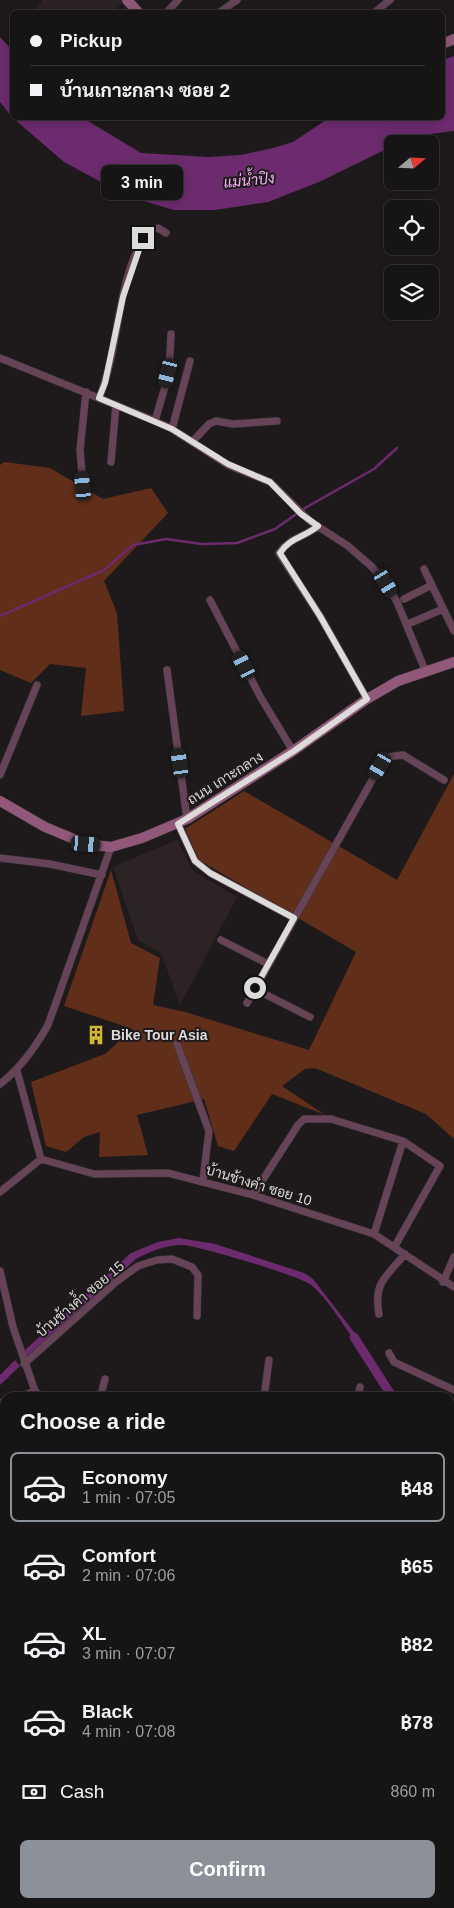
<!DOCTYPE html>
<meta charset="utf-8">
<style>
:root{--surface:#161414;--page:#1f1d1d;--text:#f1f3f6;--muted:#9e9ea0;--line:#353334;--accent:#8c9099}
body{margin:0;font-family:Helvetica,Sarabun,sans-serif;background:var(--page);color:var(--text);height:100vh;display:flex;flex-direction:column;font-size:19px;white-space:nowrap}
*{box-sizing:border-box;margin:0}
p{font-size:16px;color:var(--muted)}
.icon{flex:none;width:28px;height:28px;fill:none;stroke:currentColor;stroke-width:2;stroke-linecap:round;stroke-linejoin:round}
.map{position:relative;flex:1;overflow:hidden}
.side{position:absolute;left:0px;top:1392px;width:455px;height:516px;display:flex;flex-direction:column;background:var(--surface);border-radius:15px 15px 0 0;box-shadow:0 2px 12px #0003,0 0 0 1px var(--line)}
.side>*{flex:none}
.top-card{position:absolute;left:10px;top:10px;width:435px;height:110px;border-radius:8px;box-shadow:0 2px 12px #0003,0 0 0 1px var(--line);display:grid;align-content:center;height:110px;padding:0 20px;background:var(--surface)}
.needle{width:32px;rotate:71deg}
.tools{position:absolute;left:384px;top:135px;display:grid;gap:10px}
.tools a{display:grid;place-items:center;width:55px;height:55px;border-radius:8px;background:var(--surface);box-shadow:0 2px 12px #0003,0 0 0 1px var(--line);font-size:25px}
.end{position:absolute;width:22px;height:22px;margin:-11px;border:6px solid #dddada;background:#111;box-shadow:0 0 0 2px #111}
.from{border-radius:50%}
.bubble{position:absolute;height:35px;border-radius:8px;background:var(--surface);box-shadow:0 2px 12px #0003,0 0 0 1px var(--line);font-size:16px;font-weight:700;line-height:35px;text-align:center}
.car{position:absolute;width:15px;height:30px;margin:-15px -8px;border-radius:6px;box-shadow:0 0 4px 1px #0007;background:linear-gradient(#222 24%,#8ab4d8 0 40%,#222 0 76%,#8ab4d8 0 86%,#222 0)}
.top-card b{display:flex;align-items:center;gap:18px;height:48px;font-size:19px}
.top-card b+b{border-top:1px solid var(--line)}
.top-card i{width:12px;height:12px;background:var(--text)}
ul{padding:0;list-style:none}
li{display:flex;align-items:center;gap:15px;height:70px;margin:0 10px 8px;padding:0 10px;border:2px solid transparent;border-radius:8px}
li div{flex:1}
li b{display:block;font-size:19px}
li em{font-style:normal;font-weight:700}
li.on{border-color:var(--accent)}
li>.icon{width:45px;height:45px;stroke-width:1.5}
h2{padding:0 20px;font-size:22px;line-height:60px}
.pay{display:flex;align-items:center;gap:12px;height:55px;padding:0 20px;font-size:19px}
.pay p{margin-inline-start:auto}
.button{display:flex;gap:10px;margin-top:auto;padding:10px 20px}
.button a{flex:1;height:58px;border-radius:8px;background:var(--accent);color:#fff;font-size:20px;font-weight:700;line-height:58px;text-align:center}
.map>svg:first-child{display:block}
.built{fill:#2d2325}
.green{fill:#612e1a}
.water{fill:#6c2b6e}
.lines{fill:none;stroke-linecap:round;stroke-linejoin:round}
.stream{stroke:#6c2b6e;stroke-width:2.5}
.canal{stroke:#6c2b6e;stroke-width:9}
.street-casing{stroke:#393536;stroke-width:8}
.secondary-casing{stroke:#393536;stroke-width:11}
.street{stroke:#664357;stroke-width:7}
.secondary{stroke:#915879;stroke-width:10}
.route{stroke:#dddada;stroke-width:6}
.labels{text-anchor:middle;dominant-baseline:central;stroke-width:4;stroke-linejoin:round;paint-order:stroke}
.street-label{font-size:14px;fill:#dddada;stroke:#1e1a1b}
.poi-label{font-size:14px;font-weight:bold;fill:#dddada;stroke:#1e1a1b;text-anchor:start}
.water-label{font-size:15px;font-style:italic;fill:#f6aef7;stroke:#1e1a1b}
</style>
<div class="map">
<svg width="454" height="1908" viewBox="0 0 454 1908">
<rect width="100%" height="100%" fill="#1e1a1b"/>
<path class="built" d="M43,0H120L123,2L114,12H33Z
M177,840L193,871L237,897L180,1005L161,953L138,940L113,867Z
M0,1797L5,1799V1904L313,1905L298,1908H0Z"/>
<path class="green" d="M5,462L50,468L103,499L151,488L168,513L104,581L117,613L124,711L81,716L86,668L50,664L31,683L0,670V465Z
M454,774V1139L426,1114L315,1068L305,1069L282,1086L325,1115L272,1094L234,1151L218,1146L204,1099L137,1115L148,1155L99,1157L100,1132L84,1137L66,1152L46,1146L31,1082L105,1054L133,1029L64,1006L111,870L131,943L160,958L153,1005L185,1012L309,1050L356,952L199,860L185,829L244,791L397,880Z
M5,1520V1799L0,1797V1531Z"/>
<path class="water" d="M0,37L12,50V117L0,102Z
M454,56V131L413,136L319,182L268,202L215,210H174L127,196L64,162L13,118H83L141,153L208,157L241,155L273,148L293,142L329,118H442L443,60Z
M179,1238L215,1244L304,1273L313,1279L364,1345L360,1348C345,1329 329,1299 311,1285C301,1276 198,1246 183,1245C166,1245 151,1251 136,1259L27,1358L24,1351L131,1253L158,1242Z
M15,1360L20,1366L0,1385V1375Z"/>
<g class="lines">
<path class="stream" d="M0,616L104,570L133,545L166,539L202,544L237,543L275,529L305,508L374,469L397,448"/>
<path class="canal" d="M354,1337L393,1398
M450,1429L454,1431"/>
<defs>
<path id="street" d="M167,12L178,0
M220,12L237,0
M375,12L390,0
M0,358L155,421L172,429L228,465L270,482L311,522L348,546L371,566L386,583L397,602L425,670
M99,398C121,345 115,280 148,231L158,228L166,233
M155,421L169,373L171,334
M172,429L190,361
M192,442L209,424L216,421L233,424L277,421
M111,462L116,405
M83,486L80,450L86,392
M318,526C305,537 289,538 279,553L320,616L367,699
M424,569L454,631
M404,599L432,585
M210,600L261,698L293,751
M408,624L443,609
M167,670L187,819
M0,775L37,685
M178,824L195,861L210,873L294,918
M0,858L50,864L102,875
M221,940L268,964
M255,989L310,1017
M247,1003L380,766L387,757L403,755L444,780
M177,1044L209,1131L203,1180
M17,1071L41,1159
M0,1084C21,1068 35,1048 48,1025L111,847
M41,1159L94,1174L168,1173L253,1195L374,1234L454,1287
M0,1192L41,1159
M253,1195L298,1125L304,1119H331L403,1141L440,1166L395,1246
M374,1234L403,1141
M0,1271L13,1327L35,1391
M443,1282L454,1257
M379,1314C373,1283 386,1277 405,1254
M389,1353L394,1362L454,1390
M24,1364L116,1282L138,1266L157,1260L172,1259L192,1267L198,1275L197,1316
M35,1391L43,1398
M16,1398L35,1391
M100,1398L105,1379
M264,1398L269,1360
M358,1398L360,1387
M0,1403L5,1401
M450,1480L454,1481
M450,1600L454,1597
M450,1636L454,1637
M450,1676L454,1677
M450,1749L454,1748
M376,1908L378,1904"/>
<path id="secondary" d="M127,0L138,12
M442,44L454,39
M0,801L45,827L86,844L111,847L142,838L187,819L293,751L367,699L398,681L454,662"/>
</defs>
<use href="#street" class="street-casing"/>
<use href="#secondary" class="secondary-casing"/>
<use href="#street" class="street"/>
<use href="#secondary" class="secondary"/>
</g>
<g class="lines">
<path class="route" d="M143,238L123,297L105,383L99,398L172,429L228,464L270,482L301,514L318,526C305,537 289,538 280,553L320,616L367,699L294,751L178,824L195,861L210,873L294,918L255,988"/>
</g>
<defs>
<symbol id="building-bare" viewBox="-9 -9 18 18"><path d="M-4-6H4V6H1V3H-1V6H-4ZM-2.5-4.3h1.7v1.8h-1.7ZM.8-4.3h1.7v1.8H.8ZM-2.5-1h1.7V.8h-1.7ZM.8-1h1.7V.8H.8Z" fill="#d2b736" stroke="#1e1a1b" stroke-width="2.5" paint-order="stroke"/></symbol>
</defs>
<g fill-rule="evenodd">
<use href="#building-bare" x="82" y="1021" width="28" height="28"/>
</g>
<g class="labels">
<g class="street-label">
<text transform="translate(225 778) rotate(-32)">ถนน เกาะกลาง</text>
<text transform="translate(259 1185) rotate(17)">บ้านช้างคำ ซอย 10</text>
<text transform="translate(80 1299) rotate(-40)">บ้านช้างค้ำ ซอย 15</text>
</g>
<g class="poi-label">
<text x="111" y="1035">Bike Tour Asia</text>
</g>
<g class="water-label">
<text transform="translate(249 180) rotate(-5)">แม่น้ำปิง</text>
</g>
</g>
</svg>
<div class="tools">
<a><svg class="needle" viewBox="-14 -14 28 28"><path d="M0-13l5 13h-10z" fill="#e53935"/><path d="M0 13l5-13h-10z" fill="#9e9ea0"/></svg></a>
<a><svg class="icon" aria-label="locate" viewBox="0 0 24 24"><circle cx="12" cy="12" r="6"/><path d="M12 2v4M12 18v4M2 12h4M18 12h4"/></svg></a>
<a><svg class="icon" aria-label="layers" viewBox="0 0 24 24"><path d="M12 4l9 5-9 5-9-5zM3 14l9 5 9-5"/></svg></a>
</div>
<i class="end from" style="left:255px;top:988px"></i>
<i class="end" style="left:143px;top:238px"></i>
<div class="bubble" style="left:101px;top:165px;width:82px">3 min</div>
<i class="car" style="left:168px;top:373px;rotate:194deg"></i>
<i class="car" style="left:83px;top:486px;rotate:355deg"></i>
<i class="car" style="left:386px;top:583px;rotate:149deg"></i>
<i class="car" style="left:244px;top:665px;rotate:333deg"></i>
<i class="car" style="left:180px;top:763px;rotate:352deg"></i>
<i class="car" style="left:380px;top:766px;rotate:210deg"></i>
<i class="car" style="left:86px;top:844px;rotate:95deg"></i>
<div class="top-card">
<b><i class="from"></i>Pickup</b>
<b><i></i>บ้านเกาะกลาง ซอย 2</b>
</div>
<section class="side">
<h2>Choose a ride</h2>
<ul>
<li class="on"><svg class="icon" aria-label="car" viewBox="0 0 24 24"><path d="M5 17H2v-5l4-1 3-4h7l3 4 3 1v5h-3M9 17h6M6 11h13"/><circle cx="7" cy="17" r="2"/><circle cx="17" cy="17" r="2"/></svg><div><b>Economy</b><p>1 min · 07:05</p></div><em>฿48</em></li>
<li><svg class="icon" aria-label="car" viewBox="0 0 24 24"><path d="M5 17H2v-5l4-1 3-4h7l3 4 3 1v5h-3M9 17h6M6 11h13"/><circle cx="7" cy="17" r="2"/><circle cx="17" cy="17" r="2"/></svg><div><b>Comfort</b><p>2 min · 07:06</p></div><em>฿65</em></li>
<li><svg class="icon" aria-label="car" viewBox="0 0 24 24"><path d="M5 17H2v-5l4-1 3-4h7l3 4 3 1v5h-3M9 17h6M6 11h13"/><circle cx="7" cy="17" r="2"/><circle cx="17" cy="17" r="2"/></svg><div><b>XL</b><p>3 min · 07:07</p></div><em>฿82</em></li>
<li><svg class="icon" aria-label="car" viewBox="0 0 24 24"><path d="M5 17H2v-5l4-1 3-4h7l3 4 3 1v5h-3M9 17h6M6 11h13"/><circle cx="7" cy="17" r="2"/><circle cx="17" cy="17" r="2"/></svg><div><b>Black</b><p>4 min · 07:08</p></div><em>฿78</em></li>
</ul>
<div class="pay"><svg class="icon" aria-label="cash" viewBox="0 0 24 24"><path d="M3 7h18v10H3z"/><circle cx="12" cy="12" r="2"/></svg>Cash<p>860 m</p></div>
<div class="button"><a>Confirm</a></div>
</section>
</div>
